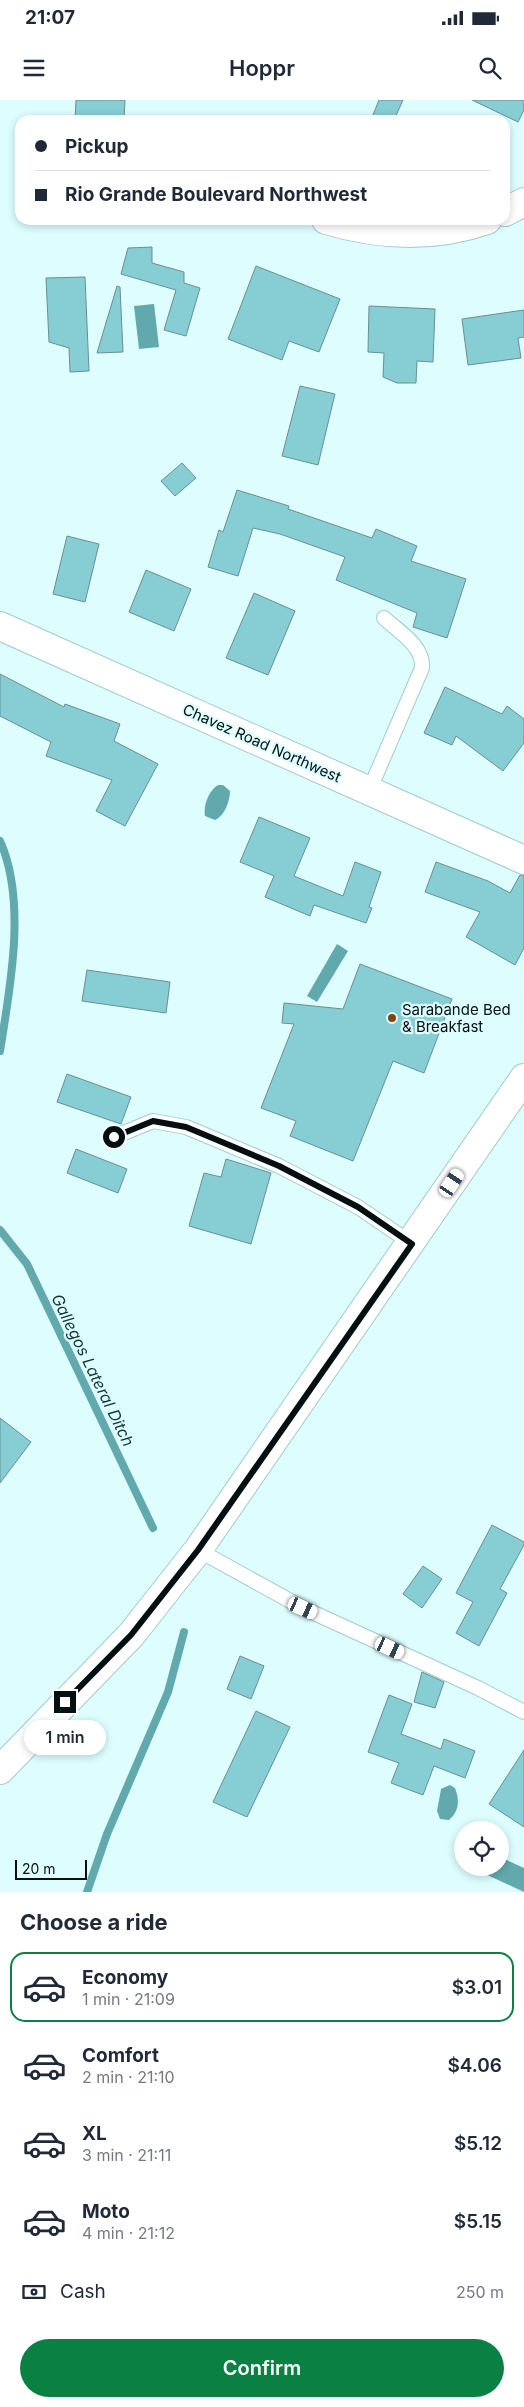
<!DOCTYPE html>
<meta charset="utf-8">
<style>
:root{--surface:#fff;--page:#f2f2f3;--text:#1f2937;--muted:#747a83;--line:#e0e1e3;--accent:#0b8043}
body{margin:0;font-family:Inter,sans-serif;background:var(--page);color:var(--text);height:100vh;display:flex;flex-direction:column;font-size:19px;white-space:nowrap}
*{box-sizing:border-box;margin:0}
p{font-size:16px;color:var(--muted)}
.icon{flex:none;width:28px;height:28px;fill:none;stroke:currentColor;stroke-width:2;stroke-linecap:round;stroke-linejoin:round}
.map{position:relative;height:1792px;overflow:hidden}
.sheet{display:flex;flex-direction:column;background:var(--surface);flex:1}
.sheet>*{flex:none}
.hud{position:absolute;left:15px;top:15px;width:495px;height:110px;border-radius:15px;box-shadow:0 2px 8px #0003;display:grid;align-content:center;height:110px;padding:0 20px;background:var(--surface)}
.fabs{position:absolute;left:454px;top:1721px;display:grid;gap:10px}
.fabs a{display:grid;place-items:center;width:55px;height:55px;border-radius:50%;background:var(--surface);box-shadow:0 2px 8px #0003;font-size:25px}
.scale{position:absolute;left:15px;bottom:12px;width:72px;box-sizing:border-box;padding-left:5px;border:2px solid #030f10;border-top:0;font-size:14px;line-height:18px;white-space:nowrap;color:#030f10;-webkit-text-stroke:4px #ddfdff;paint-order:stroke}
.end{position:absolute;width:22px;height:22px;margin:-11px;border:6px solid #030f10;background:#fff;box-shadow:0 0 0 2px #fff}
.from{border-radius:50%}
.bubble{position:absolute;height:35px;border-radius:18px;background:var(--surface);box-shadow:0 2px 8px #0003;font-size:16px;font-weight:600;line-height:35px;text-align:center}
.car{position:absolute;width:15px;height:30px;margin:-15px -8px;border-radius:6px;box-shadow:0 0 4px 1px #0007;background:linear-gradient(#fff 24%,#345 0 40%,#fff 0 76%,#345 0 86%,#fff 0)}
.hud b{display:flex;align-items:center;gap:18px;height:48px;font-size:19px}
.hud b+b{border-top:1px solid var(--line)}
.hud i{width:12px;height:12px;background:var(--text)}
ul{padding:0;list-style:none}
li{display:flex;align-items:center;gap:15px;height:70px;margin:0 10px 8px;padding:0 10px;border:2px solid transparent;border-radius:15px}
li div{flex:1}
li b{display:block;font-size:19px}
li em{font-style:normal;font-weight:600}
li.active{border-color:var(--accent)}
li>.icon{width:45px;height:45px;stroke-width:1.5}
h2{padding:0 20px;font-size:22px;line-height:60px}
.pay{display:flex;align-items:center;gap:12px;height:55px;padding:0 20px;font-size:19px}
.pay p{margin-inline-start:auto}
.button{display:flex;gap:10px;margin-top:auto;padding:10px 20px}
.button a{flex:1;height:58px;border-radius:30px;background:var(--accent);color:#fff;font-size:20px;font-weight:600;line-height:58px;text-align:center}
.status{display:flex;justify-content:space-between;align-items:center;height:35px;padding:0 25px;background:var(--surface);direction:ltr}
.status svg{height:14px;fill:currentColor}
header{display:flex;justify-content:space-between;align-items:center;height:65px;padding:0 20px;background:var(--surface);font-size:22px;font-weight:600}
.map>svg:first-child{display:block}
.water{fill:#62a9ae}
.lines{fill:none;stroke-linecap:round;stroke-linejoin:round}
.stream{stroke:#62a9ae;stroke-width:8}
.building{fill:#86ced3;stroke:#6a8f92}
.lane-casing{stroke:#a4cbcd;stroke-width:16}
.street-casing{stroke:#a4cbcd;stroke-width:30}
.secondary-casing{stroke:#a4cbcd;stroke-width:30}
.lane{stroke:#fff;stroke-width:14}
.street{stroke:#fff;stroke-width:28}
.secondary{stroke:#fff;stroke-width:28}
.route{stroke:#030f10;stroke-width:6}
.poi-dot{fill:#864313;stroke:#ddfdff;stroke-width:2}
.labels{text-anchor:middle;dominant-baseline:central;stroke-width:4.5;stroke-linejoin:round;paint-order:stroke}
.street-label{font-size:15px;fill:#030f10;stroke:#ddfdff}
.poi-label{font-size:15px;fill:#030f10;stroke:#ddfdff;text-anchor:start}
.water-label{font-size:16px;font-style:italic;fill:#113537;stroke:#ddfdff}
</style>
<div class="status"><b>21:07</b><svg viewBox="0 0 49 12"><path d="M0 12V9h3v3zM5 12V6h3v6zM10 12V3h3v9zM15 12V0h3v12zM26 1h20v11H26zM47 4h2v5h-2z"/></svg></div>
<header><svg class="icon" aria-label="menu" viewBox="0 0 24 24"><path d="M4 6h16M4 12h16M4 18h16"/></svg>Hoppr<svg class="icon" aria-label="search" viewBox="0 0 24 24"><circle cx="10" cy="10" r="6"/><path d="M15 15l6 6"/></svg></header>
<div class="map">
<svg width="524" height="1792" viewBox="0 0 524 1792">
<rect width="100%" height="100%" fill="#ddfdff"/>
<path class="water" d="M154,204L159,247L139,249L134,206Z
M218,685H223L230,691C230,700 225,716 215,720L205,716C203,706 209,690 218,685Z
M337,844L348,851L317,902L307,896Z
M450,1685L455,1688C460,1701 459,1711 449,1720L440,1719L437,1711L441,1689Z
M500,1757L524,1768V1792L485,1774L488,1768H500Z"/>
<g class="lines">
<path class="stream" d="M0,741C27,801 10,888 0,951
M0,1130L27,1164L153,1428
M87,1792L107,1734L168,1592L184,1532"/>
</g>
<path class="building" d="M76,0H125L124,20H75Z
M379,0H403L394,20H371Z
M472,0H524V10L518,22Z
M152,147V163L184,172V183L200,188L186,236L164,230L176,190L121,174L128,148Z
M256,166L340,199L319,252L289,241L282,260L228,239Z
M85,177L89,271L70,272L69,248L49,242L46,178Z
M117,186L120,187L123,252L97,253Z
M369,206L435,209L433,262L417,261L416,283H397L383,277L384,253L368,252Z
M524,210V237L518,238L521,258L468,265L462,219Z
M300,286L335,294L318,365L282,356Z
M182,363L196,378L175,396L161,381Z
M237,390L289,406L288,409L372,438L376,429L417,446L411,461L466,479L447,538L413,527L417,513L336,480L345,457L280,434L253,428L238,476L208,467L219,430L223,432Z
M67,436L99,444L85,502L53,494Z
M146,470L191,489L174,531L129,512Z
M254,493L295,511L268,575L226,558Z
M0,574L64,607L65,604L120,624L114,641L158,664L125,726L96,711L112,680L46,656L51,642L0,616Z
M445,587L502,614L507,606L524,619V643L503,671L456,636L452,645L424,633Z
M259,717L310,738L294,776L343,796L355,762L381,772L369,807L372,808L366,823L314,805L310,816L265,797L274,776L240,762Z
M436,762L488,781L510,793L520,775H524V848L515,865L466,837L480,812L425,792Z
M360,864L452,899L424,973L393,961L353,1061L290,1036L296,1021L261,1008L294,924L282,923L284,903L343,909Z
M87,870L170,882L166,913L82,901Z
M67,974L131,997L121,1024L57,1002Z
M76,1049L127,1069L118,1093L67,1073Z
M226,1059L271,1073L251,1144L189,1126L204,1073L221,1077Z
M0,1318L31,1342L0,1383Z
M492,1425L524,1442V1445L500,1489L507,1493L479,1546L456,1533L473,1502L456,1493Z
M423,1466L442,1479L422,1508L403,1494Z
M240,1556L264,1566L251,1599L227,1589Z
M422,1572L444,1582L435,1608L414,1602Z
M389,1595L412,1604L401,1634L441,1649L444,1639L475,1651L465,1678L434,1666L423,1695L391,1683L399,1663L368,1652Z
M256,1611L290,1627L247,1717L213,1702Z
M524,1650V1727L489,1704Z"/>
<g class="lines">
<defs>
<path id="lane" d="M369,691L422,568C424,546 399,532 384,518
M114,1037L153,1021L186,1027L279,1066L358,1107L411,1143
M198,1450L303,1508L478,1588L524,1612"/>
<path id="street" d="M505,112L524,102
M326,120C379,136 435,138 487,120"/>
<path id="secondary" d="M0,526L524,760
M0,1670L131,1535L198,1450L524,978"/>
</defs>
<use href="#lane" class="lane-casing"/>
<use href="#street" class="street-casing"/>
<use href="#secondary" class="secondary-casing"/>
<use href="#lane" class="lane"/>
<use href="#street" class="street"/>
<use href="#secondary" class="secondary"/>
</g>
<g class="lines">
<path class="route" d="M65,1602L131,1535L198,1450L412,1144L358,1107L279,1066L186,1027L153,1021L114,1037"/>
</g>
<circle class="poi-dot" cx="392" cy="918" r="5"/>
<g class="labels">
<g class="street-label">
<text transform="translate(262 643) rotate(24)">Chavez Road Northwest</text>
</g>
<g class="poi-label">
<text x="402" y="909">Sarabande Bed<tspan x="402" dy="17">&amp; Breakfast</tspan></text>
</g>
<g class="water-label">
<text transform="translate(93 1270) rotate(64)">Gallegos Lateral Ditch</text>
</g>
</g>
</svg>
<div class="fabs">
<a><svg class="icon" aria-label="locate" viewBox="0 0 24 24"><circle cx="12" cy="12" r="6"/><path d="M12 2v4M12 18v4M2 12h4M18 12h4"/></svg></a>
</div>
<div class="scale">20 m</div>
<i class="end from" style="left:114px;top:1037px"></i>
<i class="end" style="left:65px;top:1602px"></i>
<div class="bubble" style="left:24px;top:1620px;width:82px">1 min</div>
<i class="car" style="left:452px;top:1083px;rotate:34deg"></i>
<i class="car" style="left:303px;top:1508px;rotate:114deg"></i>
<i class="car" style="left:390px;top:1548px;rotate:115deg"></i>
<div class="hud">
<b><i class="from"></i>Pickup</b>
<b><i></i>Rio Grande Boulevard Northwest</b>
</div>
</div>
<section class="sheet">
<h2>Choose a ride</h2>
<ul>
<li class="active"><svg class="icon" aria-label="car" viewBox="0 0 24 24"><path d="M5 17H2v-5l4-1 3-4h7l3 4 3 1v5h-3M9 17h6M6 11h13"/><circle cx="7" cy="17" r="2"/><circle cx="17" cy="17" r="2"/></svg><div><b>Economy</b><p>1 min · 21:09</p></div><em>$3.01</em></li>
<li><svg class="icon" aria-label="car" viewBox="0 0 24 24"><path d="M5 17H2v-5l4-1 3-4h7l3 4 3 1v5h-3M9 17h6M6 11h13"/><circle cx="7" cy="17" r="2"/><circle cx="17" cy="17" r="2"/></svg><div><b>Comfort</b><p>2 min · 21:10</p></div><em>$4.06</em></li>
<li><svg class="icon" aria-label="car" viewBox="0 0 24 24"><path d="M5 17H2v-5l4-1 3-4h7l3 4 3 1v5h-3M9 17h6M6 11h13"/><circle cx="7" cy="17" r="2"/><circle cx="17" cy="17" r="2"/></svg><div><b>XL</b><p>3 min · 21:11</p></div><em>$5.12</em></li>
<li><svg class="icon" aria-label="car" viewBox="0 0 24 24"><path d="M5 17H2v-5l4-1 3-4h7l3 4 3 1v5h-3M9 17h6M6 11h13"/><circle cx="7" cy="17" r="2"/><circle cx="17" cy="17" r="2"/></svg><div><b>Moto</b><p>4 min · 21:12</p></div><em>$5.15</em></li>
</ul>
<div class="pay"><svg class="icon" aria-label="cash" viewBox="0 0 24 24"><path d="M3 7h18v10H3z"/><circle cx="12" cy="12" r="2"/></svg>Cash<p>250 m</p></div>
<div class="button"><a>Confirm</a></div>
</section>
